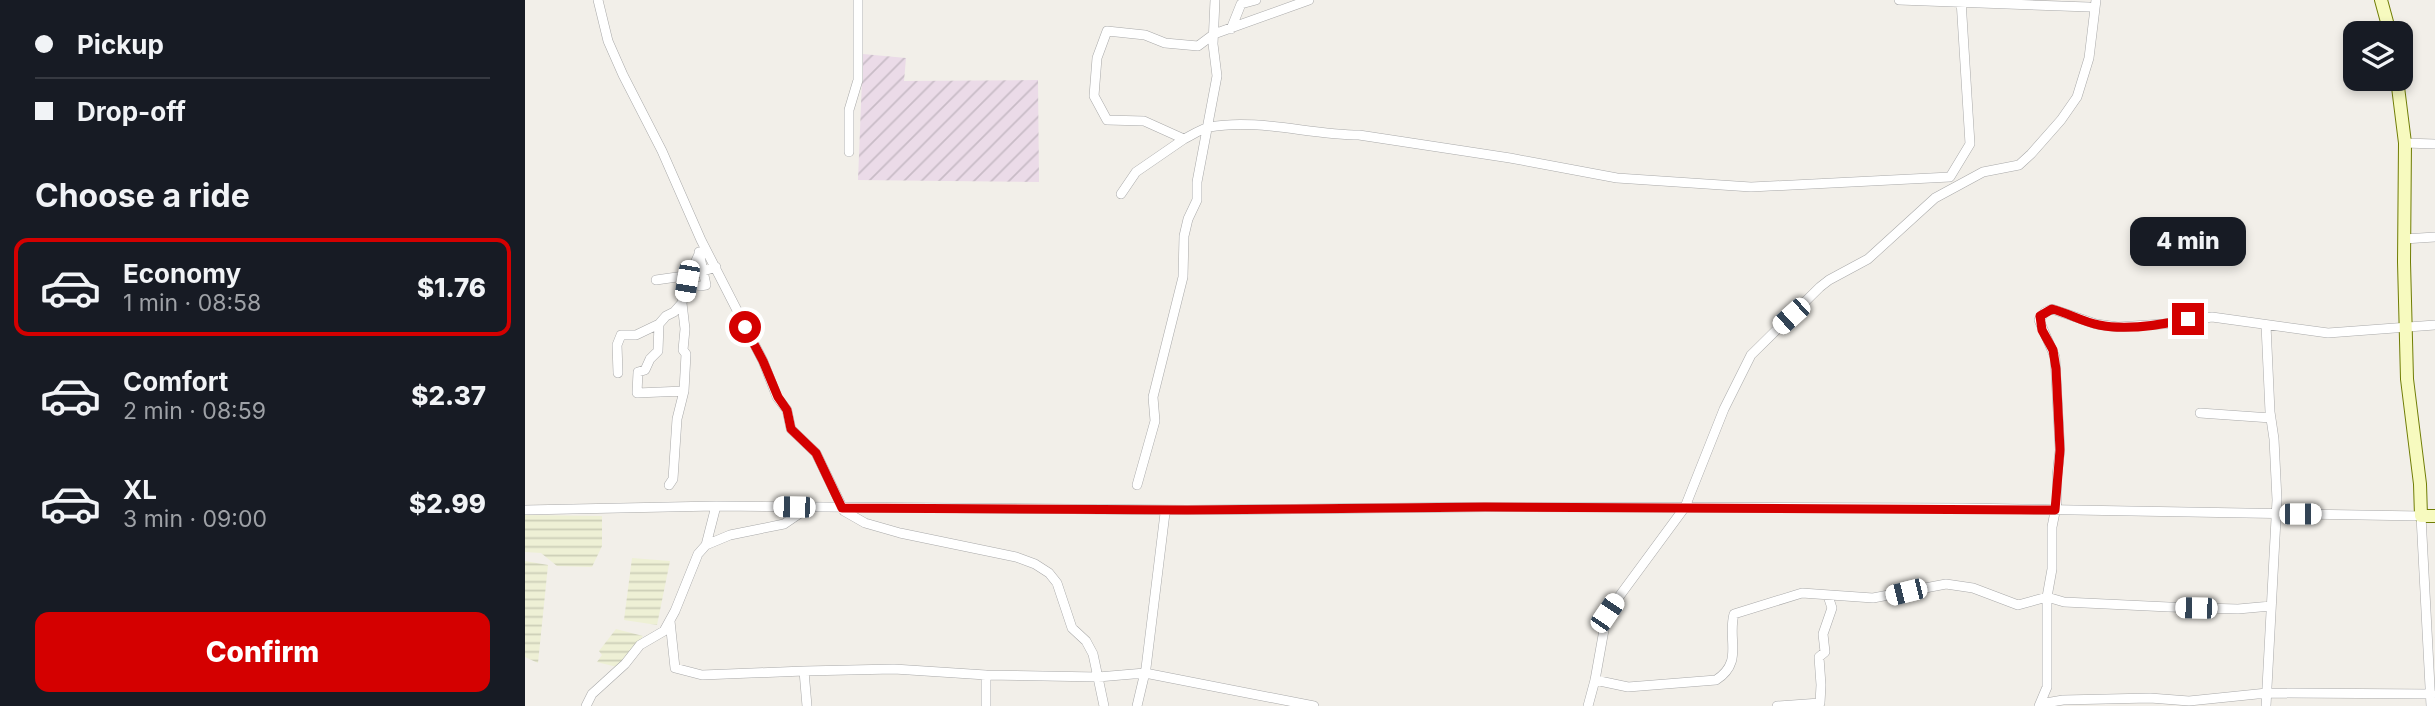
<!DOCTYPE html>
<meta charset="utf-8">
<style>
:root{--surface:#171b24;--page:#20242c;--text:#f1f3f6;--muted:#9ea1a6;--line:#363941;--accent:#d40000}
body{margin:0;font-family:Inter,sans-serif;background:var(--page);color:var(--text);height:100vh;display:flex;flex-direction:column;font-size:26px;white-space:nowrap}
*{box-sizing:border-box;margin:0}
p{font-size:23px;color:var(--muted)}
.icon{flex:none;width:38px;height:38px;fill:none;stroke:currentColor;stroke-width:2;stroke-linecap:round;stroke-linejoin:round}
.map{position:relative;flex:1;overflow:hidden}
.drawer{display:flex;flex-direction:column;background:var(--surface);width:525px}
.drawer>*{flex:none}
.guide{display:grid;align-content:center;height:154px;padding:0 35px;background:var(--surface)}
.buttons{position:absolute;left:1818px;top:21px;display:grid;gap:14px}
.buttons a{display:grid;place-items:center;width:70px;height:70px;border-radius:14px;background:var(--surface);box-shadow:0 4px 10px #0003;font-size:35px}
.end{position:absolute;width:32px;height:32px;margin:-16px;border:9px solid #d40000;background:#fff;box-shadow:0 0 0 4px #fff}
.from{border-radius:50%}
.bubble{position:absolute;height:49px;border-radius:14px;background:var(--surface);box-shadow:0 4px 10px #0003;font-size:23px;font-weight:800;line-height:49px;text-align:center}
.car{position:absolute;width:21px;height:42px;margin:-21px -10px;border-radius:9px;box-shadow:0 0 5px 2px #0007;background:linear-gradient(#fff 24%,#345 0 40%,#fff 0 76%,#345 0 86%,#fff 0)}
.guide b{display:flex;align-items:center;gap:24px;height:66px;font-size:26px}
.guide b+b{border-top:2px solid var(--line)}
.guide i{width:18px;height:18px;background:var(--text)}
ul{padding:0;list-style:none}
li{display:flex;align-items:center;gap:21px;height:98px;margin:0 14px 10px;padding:0 21px;border:4px solid transparent;border-radius:14px}
li div{flex:1}
li b{display:block;font-size:26px}
li em{font-style:normal;font-weight:800}
li.current{border-color:var(--accent)}
li>.icon{width:63px;height:63px;stroke-width:1.5}
h2{padding:0 35px;font-size:32px;line-height:84px}
.action{display:flex;gap:14px;margin-top:auto;padding:14px 35px}
.action a{flex:1;height:80px;border-radius:14px;background:var(--accent);color:#fff;font-size:28px;font-weight:800;line-height:80px;text-align:center}
main{display:flex;flex:1;min-height:0}
.map>svg:first-child{display:block}
.industrial{fill:url(#industrial-furrows)}
.farmland{fill:url(#farmland-rules)}
.lines{fill:none;stroke-linecap:round;stroke-linejoin:round}
.street-casing{stroke:#a9a9a9;stroke-width:10}
.secondary-casing{stroke:#707d05;stroke-width:14}
.street{stroke:#fff;stroke-width:9}
.secondary{stroke:#f7fabf;stroke-width:12}
.route{stroke:#d40000;stroke-width:9}
</style>
<main>
<section class="drawer">
<div class="guide">
<b><i class="from"></i>Pickup</b>
<b><i></i>Drop-off</b>
</div>
<h2>Choose a ride</h2>
<ul>
<li class="current"><svg class="icon" aria-label="car" viewBox="0 0 24 24"><path d="M5 17H2v-5l4-1 3-4h7l3 4 3 1v5h-3M9 17h6M6 11h13"/><circle cx="7" cy="17" r="2"/><circle cx="17" cy="17" r="2"/></svg><div><b>Economy</b><p>1 min · 08:58</p></div><em>$1.76</em></li>
<li><svg class="icon" aria-label="car" viewBox="0 0 24 24"><path d="M5 17H2v-5l4-1 3-4h7l3 4 3 1v5h-3M9 17h6M6 11h13"/><circle cx="7" cy="17" r="2"/><circle cx="17" cy="17" r="2"/></svg><div><b>Comfort</b><p>2 min · 08:59</p></div><em>$2.37</em></li>
<li><svg class="icon" aria-label="car" viewBox="0 0 24 24"><path d="M5 17H2v-5l4-1 3-4h7l3 4 3 1v5h-3M9 17h6M6 11h13"/><circle cx="7" cy="17" r="2"/><circle cx="17" cy="17" r="2"/></svg><div><b>XL</b><p>3 min · 09:00</p></div><em>$2.99</em></li>
</ul>
<div class="action"><a>Confirm</a></div>
</section>
<div class="map">
<svg width="1910" height="706" viewBox="0 0 1910 706">
<defs>
<pattern id="industrial-furrows" width="10" height="10" patternUnits="userSpaceOnUse" patternTransform="scale(1.75)"><rect width="10" height="10" fill="#ebdbe8"/><path d="M-1 1l2-2M0 10L10 0M9 11l2-2" fill="none" stroke="#c9bcc7"/></pattern>
<pattern id="farmland-rules" width="6" height="5" patternUnits="userSpaceOnUse" patternTransform="scale(1.75)"><rect width="6" height="5" fill="#eef0d5"/><path d="M0 2.5h6" fill="none" stroke="#ccceb7"/></pattern>
</defs>
<rect width="100%" height="100%" fill="#f2efe9"/>
<path class="industrial" d="M338,54L381,58L379,81L513,80L514,182L333,180Z"/>
<path class="farmland" d="M0,515L77,516V546L67,567L32,566L16,553L0,552Z
M107,558L145,561L132,625L99,620Z
M0,561L23,565L13,663L0,657Z
M91,629L118,636L96,668L72,662L77,655L74,651Z"/>
<g class="lines">
<defs>
<path id="street" d="M73,0L83,41L98,75L137,151L176,240L238,361L252,397L262,410L266,429L291,453L319,511L340,523L375,533L491,557L510,564L524,573L532,583L547,628L561,641L568,654L579,706
M1374,0L1564,7
M706,29L716,4L731,0
M659,139C667,135 676,129 684,127C733,118 785,135 834,135L985,158L1092,178L1226,187L1425,177L1445,144L1436,0
M1880,143L1910,144
M324,152V110L333,80V0
M596,194L611,172L659,139L619,121L582,120L569,96L572,58L582,31L620,35L640,43L673,46L689,34L784,0
M1879,239L1910,237
M174,252L181,285L175,286
M131,280L166,275L191,267
M134,324L133,351L125,359L120,370L113,372L112,393L159,391
M1741,325L1745,412L1749,439L1752,500L1741,706
M93,373L92,345L96,335H111L134,324L141,316L149,312L157,303L162,281L174,254
M1675,413L1746,418
M144,485L148,479L152,419L159,391L161,354L158,350L160,329L157,303
M612,485L630,421L628,397L658,277L659,236L663,219L672,200V182L692,76L688,44L690,0
M0,510L191,506L662,510L960,507L1439,508L1896,516L1906,706
M181,545L191,506
M145,621L150,668L177,675L279,671L282,706
M279,671L369,669L461,675V706
M625,674L789,706
M461,675L573,677L620,673
M1070,680L1103,687L1191,680C1219,662 1202,640 1209,614L1277,593L1348,598L1421,584L1448,588L1493,605L1522,597L1539,602L1644,607L1713,609L1746,606
M1515,704L1538,700L1625,698L1664,701L1742,693L1907,694
M61,706L67,694L100,664L115,645L139,631L150,611L173,554L181,545L205,535L259,524L284,507
M612,706L621,668L640,513
M1063,706L1070,680L1082,613L1160,507L1199,409L1226,355L1295,287L1304,280L1343,259L1410,198L1458,172L1494,165L1506,154L1536,120L1552,97L1564,58L1571,0
M1252,706L1295,703L1296,685L1294,657L1300,652L1298,634L1307,608L1303,596
M1514,706L1522,687V597L1527,569V527L1532,502V476L1535,450L1530,357L1514,320L1520,312L1527,309L1571,324L1593,327L1638,324L1687,317L1803,333L1910,325"/>
<path id="secondary" d="M1856,0L1865,33
M1872,79L1880,143L1879,262L1882,379L1895,484L1896,516H1910"/>
</defs>
<use href="#street" class="street-casing"/>
<use href="#secondary" class="secondary-casing"/>
<use href="#street" class="street"/>
<use href="#secondary" class="secondary"/>
</g>
<g class="lines">
<path class="route" d="M220,327L238,361L253,397L262,410L266,429L291,453L317,508L662,510L960,507L1530,510L1535,450L1531,369L1528,350L1517,330L1515,316L1527,309C1543,313 1558,322 1574,325C1602,331 1636,325 1663,319"/>
</g>
</svg>
<div class="buttons">
<a><svg class="icon" aria-label="layers" viewBox="0 0 24 24"><path d="M12 4l9 5-9 5-9-5zM3 14l9 5 9-5"/></svg></a>
</div>
<i class="end from" style="left:220px;top:327px"></i>
<i class="end" style="left:1663px;top:319px"></i>
<div class="bubble" style="left:1605px;top:217px;width:116px">4 min</div>
<i class="car" style="left:162px;top:281px;rotate:190deg"></i>
<i class="car" style="left:1266px;top:316px;rotate:228deg"></i>
<i class="car" style="left:269px;top:507px;rotate:271deg"></i>
<i class="car" style="left:1775px;top:514px;rotate:90deg"></i>
<i class="car" style="left:1381px;top:592px;rotate:256deg"></i>
<i class="car" style="left:1671px;top:608px;rotate:271deg"></i>
<i class="car" style="left:1082px;top:613px;rotate:34deg"></i>
</div>
</main>
